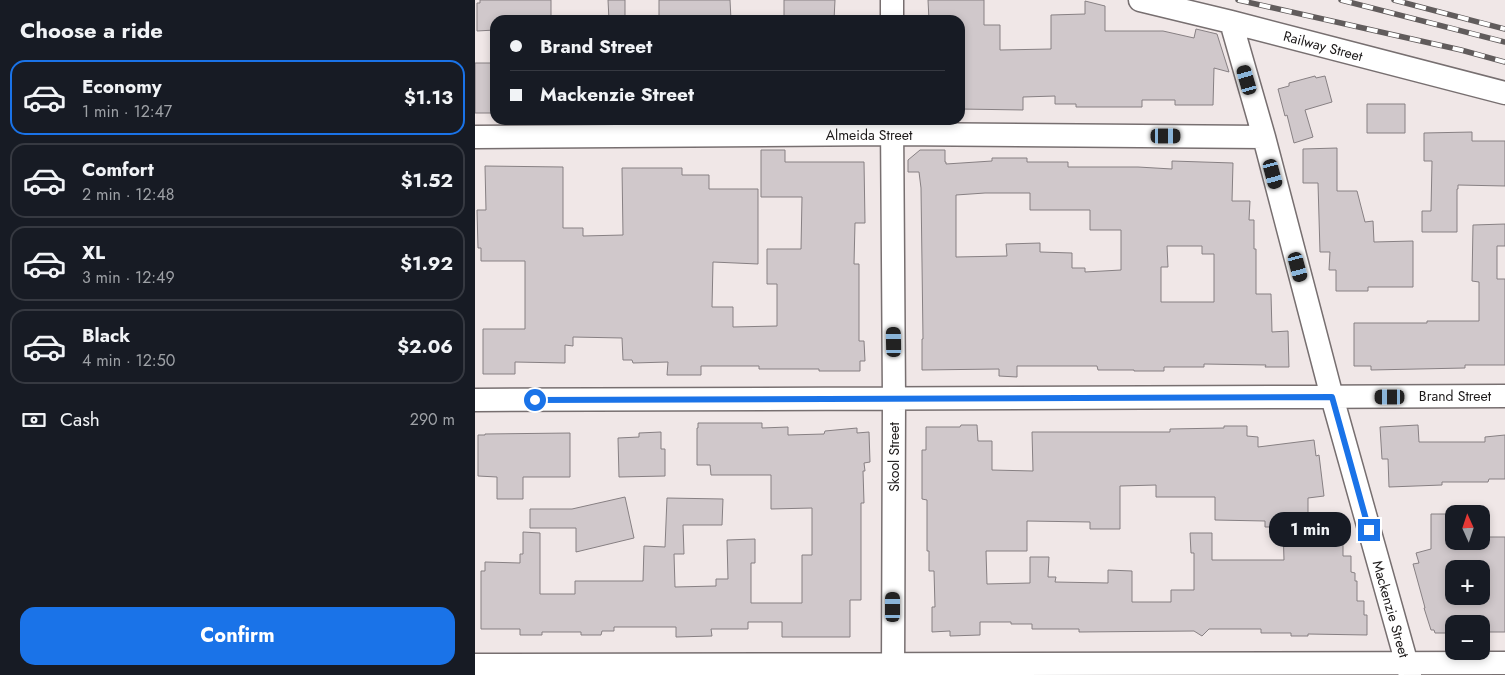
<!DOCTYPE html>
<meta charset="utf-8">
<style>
:root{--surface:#171b24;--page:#20242c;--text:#f1f3f6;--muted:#9ea1a6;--line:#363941;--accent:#1a73e8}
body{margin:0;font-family:Jost,sans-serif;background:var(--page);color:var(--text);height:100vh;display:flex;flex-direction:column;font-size:19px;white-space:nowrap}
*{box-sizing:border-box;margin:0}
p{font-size:16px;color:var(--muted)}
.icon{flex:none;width:28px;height:28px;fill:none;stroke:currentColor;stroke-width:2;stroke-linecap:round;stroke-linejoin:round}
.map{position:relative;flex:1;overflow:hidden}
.details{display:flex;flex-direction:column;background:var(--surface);width:475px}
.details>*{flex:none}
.top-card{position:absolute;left:15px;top:15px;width:475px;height:110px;border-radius:15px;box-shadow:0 2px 8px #0003;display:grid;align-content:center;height:110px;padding:0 20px;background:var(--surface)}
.needle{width:32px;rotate:357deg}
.tools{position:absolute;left:970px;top:505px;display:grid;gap:10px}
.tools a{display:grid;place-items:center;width:45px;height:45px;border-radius:10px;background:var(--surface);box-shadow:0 2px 8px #0003;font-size:25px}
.end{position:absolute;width:22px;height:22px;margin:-11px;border:6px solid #1a73e8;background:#fff;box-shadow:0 0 0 2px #fff}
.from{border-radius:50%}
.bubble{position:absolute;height:35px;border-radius:15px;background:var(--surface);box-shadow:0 2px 8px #0003;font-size:16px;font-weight:700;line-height:35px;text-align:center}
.car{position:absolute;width:15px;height:30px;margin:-15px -8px;border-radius:6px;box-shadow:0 0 4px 1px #0007;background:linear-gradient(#222 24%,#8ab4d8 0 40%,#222 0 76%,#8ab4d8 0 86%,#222 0)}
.top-card b{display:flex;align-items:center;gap:18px;height:48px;font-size:19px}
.top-card b+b{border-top:1px solid var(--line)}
.top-card i{width:12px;height:12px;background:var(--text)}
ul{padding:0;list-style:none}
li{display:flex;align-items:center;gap:15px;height:75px;margin:0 10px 8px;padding:0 10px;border:2px solid var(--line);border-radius:15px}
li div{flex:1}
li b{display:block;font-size:19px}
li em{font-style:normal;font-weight:700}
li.on{border-color:var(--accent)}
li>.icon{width:45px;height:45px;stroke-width:1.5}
h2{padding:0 20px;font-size:22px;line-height:60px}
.pay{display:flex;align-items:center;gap:12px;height:55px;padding:0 20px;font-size:19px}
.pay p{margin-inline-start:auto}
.button{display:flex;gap:10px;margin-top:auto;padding:10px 20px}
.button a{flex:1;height:58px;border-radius:15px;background:var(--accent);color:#fff;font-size:20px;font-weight:700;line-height:58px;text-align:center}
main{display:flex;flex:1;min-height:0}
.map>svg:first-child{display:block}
.building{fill:#d0c8cb;stroke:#878083;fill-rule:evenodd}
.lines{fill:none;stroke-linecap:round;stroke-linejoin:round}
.minor-casing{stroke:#776f70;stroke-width:25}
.minor{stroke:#fff;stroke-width:22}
.rail-casing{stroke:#615c5c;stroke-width:5.5}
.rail{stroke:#fff;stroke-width:4;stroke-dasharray:11;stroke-linecap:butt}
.route{stroke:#1a73e8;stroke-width:6}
.labels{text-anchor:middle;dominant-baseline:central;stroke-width:4.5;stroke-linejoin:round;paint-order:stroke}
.street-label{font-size:14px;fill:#1c1919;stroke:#fff}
</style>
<main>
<section class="details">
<h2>Choose a ride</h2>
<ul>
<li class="on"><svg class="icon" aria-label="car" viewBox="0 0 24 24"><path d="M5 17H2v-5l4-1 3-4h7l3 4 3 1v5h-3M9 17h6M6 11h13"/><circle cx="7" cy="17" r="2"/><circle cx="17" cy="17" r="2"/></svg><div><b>Economy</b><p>1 min · 12:47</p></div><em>$1.13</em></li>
<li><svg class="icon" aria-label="car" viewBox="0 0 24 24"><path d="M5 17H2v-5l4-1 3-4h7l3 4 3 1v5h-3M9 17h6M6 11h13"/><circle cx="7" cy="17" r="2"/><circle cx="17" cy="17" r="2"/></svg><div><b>Comfort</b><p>2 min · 12:48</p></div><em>$1.52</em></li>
<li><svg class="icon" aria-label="car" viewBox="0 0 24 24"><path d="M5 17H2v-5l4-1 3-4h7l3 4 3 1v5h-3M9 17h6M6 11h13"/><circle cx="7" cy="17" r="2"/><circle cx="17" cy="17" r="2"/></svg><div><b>XL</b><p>3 min · 12:49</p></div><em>$1.92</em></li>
<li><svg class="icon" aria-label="car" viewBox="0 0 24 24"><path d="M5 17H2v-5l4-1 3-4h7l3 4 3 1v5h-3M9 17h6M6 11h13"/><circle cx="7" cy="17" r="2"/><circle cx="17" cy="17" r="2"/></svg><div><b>Black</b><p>4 min · 12:50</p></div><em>$2.06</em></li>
</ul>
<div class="pay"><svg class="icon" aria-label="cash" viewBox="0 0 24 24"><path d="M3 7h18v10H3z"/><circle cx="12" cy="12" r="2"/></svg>Cash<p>290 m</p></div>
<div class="button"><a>Confirm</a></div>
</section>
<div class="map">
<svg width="1030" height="675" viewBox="0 0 1030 675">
<rect width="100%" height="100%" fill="#f0e7e7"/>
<path class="building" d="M5,0H76V20H20V30L2,31V3H5Z
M133,0H150V20H134Z
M184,0H255L256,20H184Z
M309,0H360L359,20H309Z
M453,0H509V25H525V50L576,49V15L610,14V1L630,6V31H688L719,38L721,29L742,34L754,72L739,68L738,105H700V100H667V107H601V104H580V96L548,97V110L485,109V19L454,20Z
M0,63H20V113H0Z
M840,76L841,78L850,76L857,102L830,110L838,137L819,143L812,115L810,116L803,89L814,86V83Z
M892,104H930V133H892Z
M997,132V141H1030V186L983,185V189H982V232H947V211H956L957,161H949V133Z
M862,148V191H882L890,222L898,221L899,242L938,241V287H893V291H861V270H854L855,252H845L843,183H828V149Z
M286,150H310V162H389L390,223H380L379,264H384V341H389L390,361H385V371H344V369H284V366H226V375H192L193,362L158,363L157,360H148L147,338L98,337V346L90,345V363L40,362V374H8V329H50V261H6V248H3L2,210H11L10,166L88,167V228H108V236L148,235L147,168H207V175H234V189H283V264L238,262L237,307H258V327L302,326V284H292V249H326L327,197H286Z
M445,150H470V162H471V164L517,161V158H552V162H593V167H663L697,169V161L758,163L757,201H775L774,220H779V249H781V294H796L797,332L813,331L814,367H790L791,365L729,364V367H689V371H659V370H623L622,366H542V377L524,376V369L447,370V339H448L446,188L444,172H433V160ZM510,193H555V210H615V230H646V270L610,272V268H597V253L565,252V243L531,244L532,256L481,257V195ZM692,246H727V254H739V302H686V267H693Z
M1030,224V246H1022V279H1030V365H990V368L896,370V366H879V323H952V321H1004V282L997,281L998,225Z
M223,423H287V428L313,427V435L349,434L350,431L382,428V433L394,432L395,462L389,463L390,471H388L389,503H386V600H375V637H307V622H273V629H236L237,636L201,637V627H139V631H127L126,635H106V632H67V635H45V629H6V571H10V562L45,563V554H48V532L65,533V594H100V581H168L169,546L190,547L192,498L248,499L247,525H208L209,554H199L200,587L241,586V579H253L252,540L280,539V563H276V603H327V555H337V508L296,509V475H236L235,465H222V428H223Z
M486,425H502L503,441H517V470L558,471L557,432H695V429L749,428V426H772V436L783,437V447L839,440L841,456L844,455L849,496L833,498V530H868V556H876V572L880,573V581H882V601H889V615H892V635L833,634V636H816V633H786V629H734L727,636L719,631L604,632V629H557V624H536V622H505V635L475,636V631L457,632V607H460L459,571H454V551H452V500L447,499V450H451V427H485ZM681,485V497H740V520L790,521V527H808L809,560H737V533H715L716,553H719V590H696V602H657V571L633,570V583L580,582L581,577H573L574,557H555V583L512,584L511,551H552V521L615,522V529H645V486Z
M943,425L944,442H1010V437L1030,435V479H1014L1013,482H967V485L914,487L913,459H907L905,427Z
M186,432V449H190V476L144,477L143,438L164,437V433Z
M95,433V477H48V499H22V477L3,476V435H10V434Z
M150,497L159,538L101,552V528H55V509H97Z
M956,514H979V541H1006V529H1013V537H1030V632H1006V624H979V634L973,636L972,633H960L959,630H956L949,608H950L949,604L938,564L944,563L941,553L956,549ZM979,569H1006V596H979Z"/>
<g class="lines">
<defs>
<path id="minor" d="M665,0L756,22L1030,93
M417,20V0
M756,22L789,137L857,397L935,675
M417,121L419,398L418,675
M0,137L417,134L789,137
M0,400L1030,396
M0,665L1030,663"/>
</defs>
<use href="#minor" class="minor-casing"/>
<use href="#minor" class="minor"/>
<defs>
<path id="rail" d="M763,0L986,50L1030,62
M866,0L1030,42
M919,0L1030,29"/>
</defs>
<use href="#rail" class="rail-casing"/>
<use href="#rail" class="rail"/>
</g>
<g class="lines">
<path class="route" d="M60,400L857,397L894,530"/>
</g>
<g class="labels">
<g class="street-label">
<text transform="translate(848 46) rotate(15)">Railway Street</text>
<text x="394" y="135">Almeida Street</text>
<text x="980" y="396">Brand Street</text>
<text transform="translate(419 457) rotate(-90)">Skool Street</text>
<text transform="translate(916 609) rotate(74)">Mackenzie Street</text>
</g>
</g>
</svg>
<div class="tools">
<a><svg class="needle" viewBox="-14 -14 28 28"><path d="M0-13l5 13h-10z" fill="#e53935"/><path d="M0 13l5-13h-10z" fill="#9ea1a6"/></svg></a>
<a>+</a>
<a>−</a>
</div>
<i class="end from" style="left:60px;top:400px"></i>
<i class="end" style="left:894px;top:530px"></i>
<div class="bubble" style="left:794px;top:512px;width:82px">1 min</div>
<i class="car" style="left:772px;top:80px;rotate:344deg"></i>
<i class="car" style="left:691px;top:136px;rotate:90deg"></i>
<i class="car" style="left:798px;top:174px;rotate:165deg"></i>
<i class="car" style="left:823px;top:267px;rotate:165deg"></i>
<i class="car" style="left:419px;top:342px;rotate:359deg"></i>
<i class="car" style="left:915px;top:397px;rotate:270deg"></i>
<i class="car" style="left:418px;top:607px;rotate:0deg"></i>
<div class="top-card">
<b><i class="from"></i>Brand Street</b>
<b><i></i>Mackenzie Street</b>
</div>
</div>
</main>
